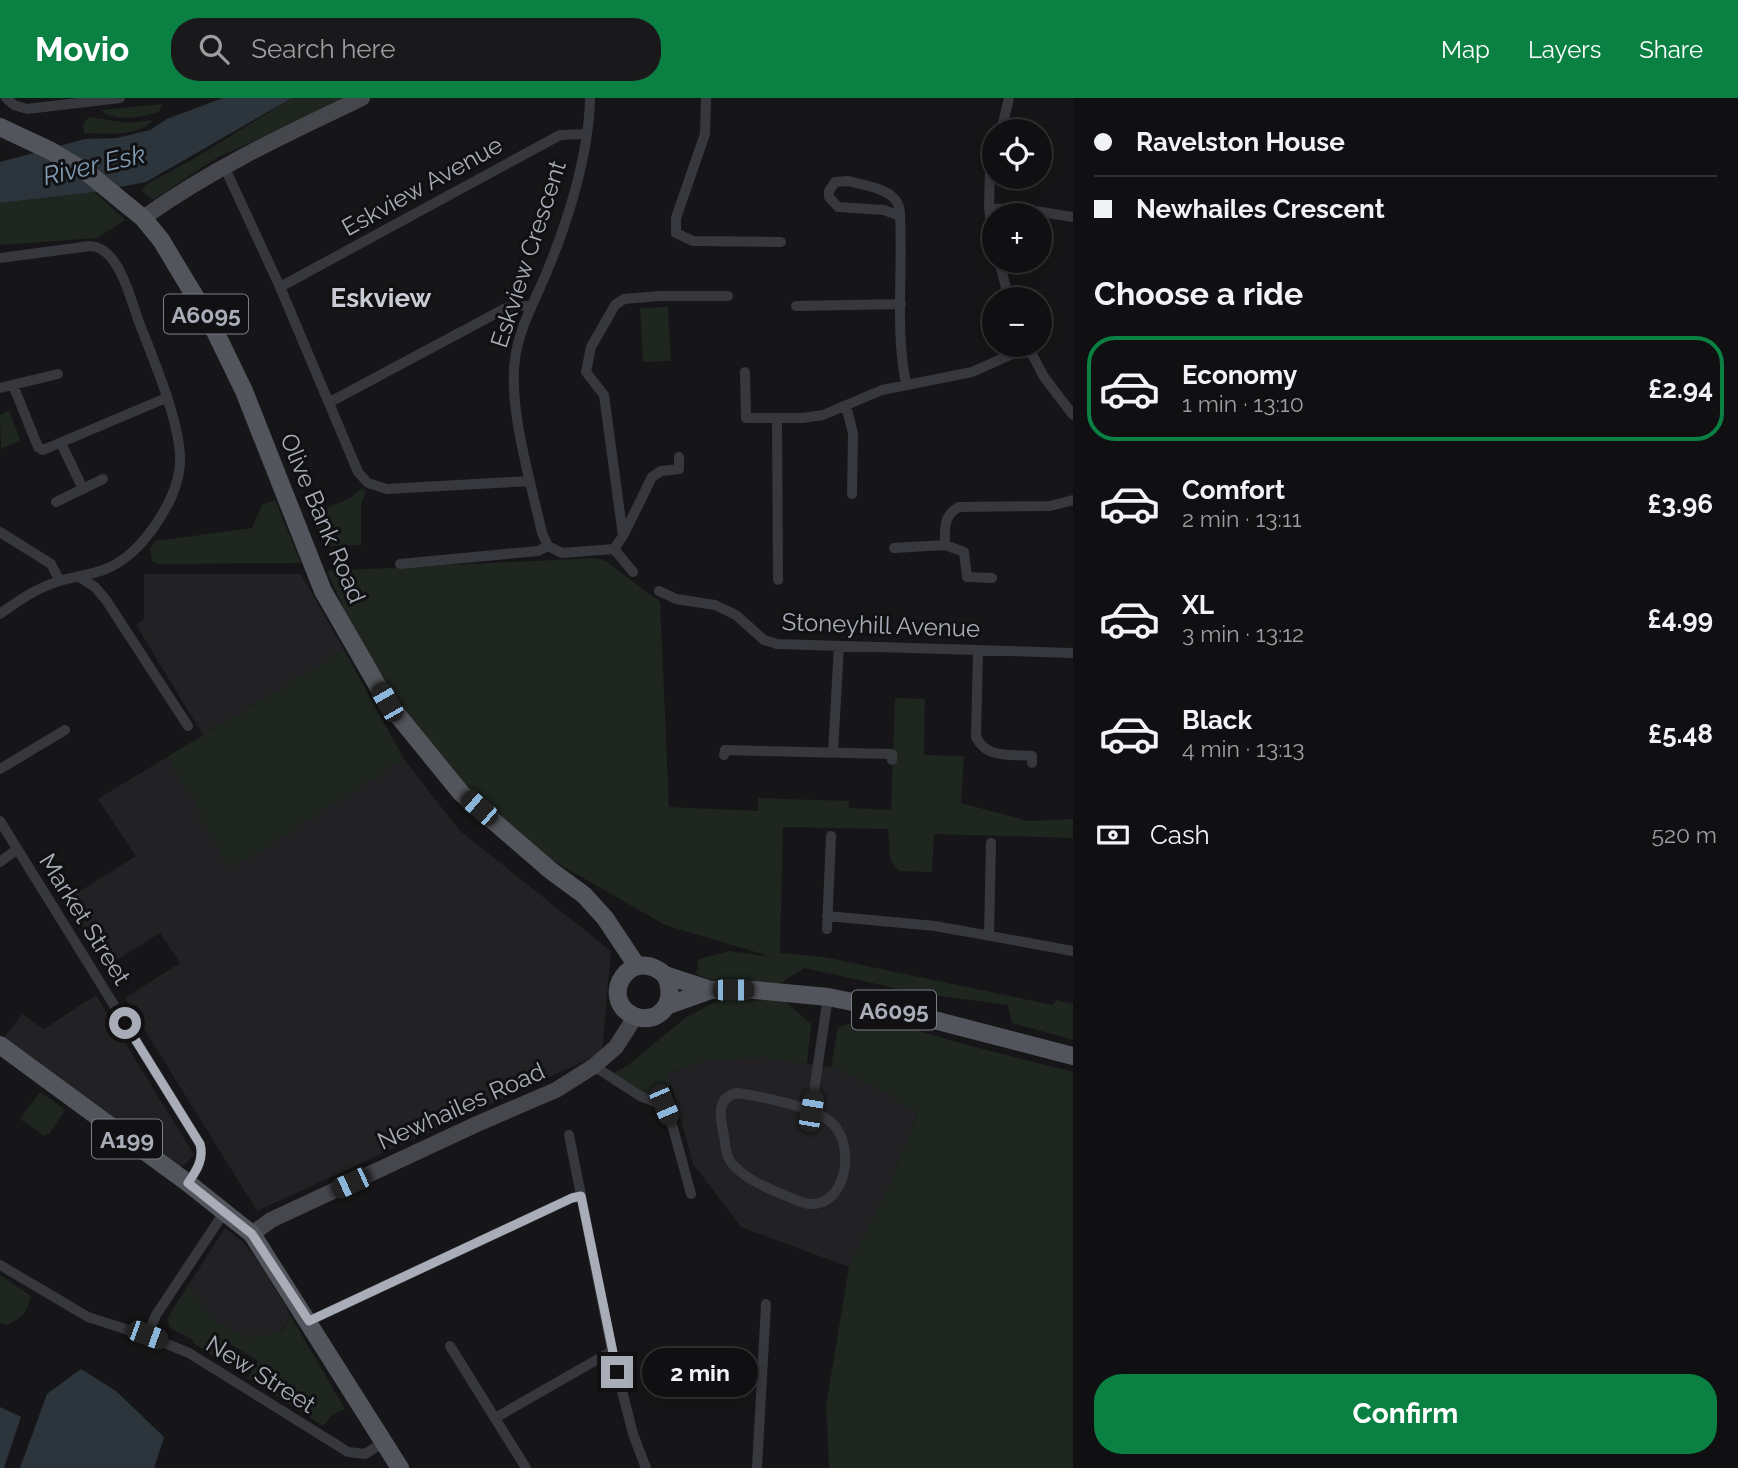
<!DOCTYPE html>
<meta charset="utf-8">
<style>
:root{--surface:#101012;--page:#19191b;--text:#f1f3f6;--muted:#9c9d9f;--line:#303032;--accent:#0b8043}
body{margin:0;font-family:Raleway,sans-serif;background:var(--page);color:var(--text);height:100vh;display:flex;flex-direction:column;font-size:26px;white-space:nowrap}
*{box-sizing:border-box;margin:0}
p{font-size:23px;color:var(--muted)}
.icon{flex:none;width:38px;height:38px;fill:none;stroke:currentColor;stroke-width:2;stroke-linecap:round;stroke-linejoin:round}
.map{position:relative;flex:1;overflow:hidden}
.drawer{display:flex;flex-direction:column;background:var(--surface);width:665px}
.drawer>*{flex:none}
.hud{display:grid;align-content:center;height:154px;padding:0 21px;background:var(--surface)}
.controls{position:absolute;left:982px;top:21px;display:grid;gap:14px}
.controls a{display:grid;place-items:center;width:70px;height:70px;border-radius:50%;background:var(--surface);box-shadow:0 4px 18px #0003,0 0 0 2px var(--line);font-size:35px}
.end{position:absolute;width:32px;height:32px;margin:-16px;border:9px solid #a8adb8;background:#111;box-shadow:0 0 0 4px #111}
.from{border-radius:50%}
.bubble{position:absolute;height:49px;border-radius:24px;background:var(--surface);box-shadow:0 4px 18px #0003,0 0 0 2px var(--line);font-size:23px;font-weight:700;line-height:49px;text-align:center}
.car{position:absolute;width:21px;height:42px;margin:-21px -10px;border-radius:9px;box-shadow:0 0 5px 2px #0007;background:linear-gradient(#222 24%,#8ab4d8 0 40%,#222 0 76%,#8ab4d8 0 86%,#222 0)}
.hud b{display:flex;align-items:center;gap:24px;height:66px;font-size:26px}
.hud b+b{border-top:2px solid var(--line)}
.hud i{width:18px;height:18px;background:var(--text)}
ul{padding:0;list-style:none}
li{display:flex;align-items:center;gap:21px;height:105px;margin:0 14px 10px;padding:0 7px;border:4px solid transparent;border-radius:28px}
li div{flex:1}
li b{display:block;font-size:26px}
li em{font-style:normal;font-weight:700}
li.current{border-color:var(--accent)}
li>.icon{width:63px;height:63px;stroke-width:1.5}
h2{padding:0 21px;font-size:32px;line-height:84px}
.pay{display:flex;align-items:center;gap:18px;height:77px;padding:0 21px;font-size:26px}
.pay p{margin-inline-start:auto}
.primary-button{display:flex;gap:14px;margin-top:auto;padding:14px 21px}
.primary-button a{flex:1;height:80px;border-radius:28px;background:var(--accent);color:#fff;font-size:28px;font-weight:700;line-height:80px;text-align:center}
header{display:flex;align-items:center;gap:42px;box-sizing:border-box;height:98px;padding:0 35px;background:var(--accent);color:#fff}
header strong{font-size:33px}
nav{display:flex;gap:38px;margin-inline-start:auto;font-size:24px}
.search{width:490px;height:63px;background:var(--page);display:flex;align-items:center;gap:18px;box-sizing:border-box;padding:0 24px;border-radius:28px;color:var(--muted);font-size:26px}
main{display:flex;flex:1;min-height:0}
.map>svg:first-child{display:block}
.built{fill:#222225}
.green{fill:#1e261f}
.water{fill:#2c353c}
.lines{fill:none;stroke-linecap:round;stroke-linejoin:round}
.minor{stroke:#37383d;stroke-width:10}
.secondary{stroke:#45474d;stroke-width:16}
.primary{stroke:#53555c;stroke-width:18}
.route{stroke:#a8adb8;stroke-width:9}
.labels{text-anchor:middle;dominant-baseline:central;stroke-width:6;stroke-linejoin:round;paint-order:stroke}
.shield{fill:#111113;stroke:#7b7e86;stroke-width:2}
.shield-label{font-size:23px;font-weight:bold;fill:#a8adb8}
.street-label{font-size:24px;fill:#a8adb8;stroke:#111113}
.water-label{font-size:26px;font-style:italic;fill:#7f9bb3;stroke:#111113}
.neighbourhood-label{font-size:26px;font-weight:bold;fill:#c9ccd4;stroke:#111113}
</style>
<header>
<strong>Movio</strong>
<div class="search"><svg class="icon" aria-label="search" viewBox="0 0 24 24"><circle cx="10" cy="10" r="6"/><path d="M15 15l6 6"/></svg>Search here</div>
<nav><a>Map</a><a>Layers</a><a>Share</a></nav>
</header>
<main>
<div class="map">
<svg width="1073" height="1370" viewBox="0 0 1073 1370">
<rect width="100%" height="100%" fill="#161618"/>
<path class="built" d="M144,476H301L344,552L203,637L136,527L144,521Z
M167,659L203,716L199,719L231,771L404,661L460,733L611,853L602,955L257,1113L125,900L180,865L160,835L107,868L66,802L136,758L98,701Z
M96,897L194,1057L183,1068L173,1067L3,941L22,916L44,931Z
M764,960L831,969L884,993L918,1016L891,1083L849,1169L741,1129L693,1066L668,975L713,961Z
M225,1130L243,1144L262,1169L287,1210L290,1217L282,1233L279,1235L246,1239L222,1227L211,1219L189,1186Z"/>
<path class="green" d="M292,0H344L312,18L218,59L153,102L142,93L145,87L190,63Z
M162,6L159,14C142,19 115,25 101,12Z
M89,19L128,25L153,22C140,39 102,36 84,35L83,27Z
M95,94L125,122L97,140L0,147V105Z
M668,209L671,263L643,264L640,210Z
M9,312L20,342L1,351L0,317Z
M362,390L366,393L361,407V447L325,448L311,416L349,401Z
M275,402L301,465L157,466L152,463L150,450L156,443L252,430L262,407Z
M595,460L606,463L660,504L669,709L758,713V700L849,703V710L891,712L895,600L925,601L924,657L964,658L961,705L1028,723L1073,721V740L934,736L932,774L899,773L890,761L888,731L783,729L780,855L824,859L1053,907L1056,902L1073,906V942L1012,925L1008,907L918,895L804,870L776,888L716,884L696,876L699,861L729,853L772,859L665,827L545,758L487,712L435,657L390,589L352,530L327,473Z
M344,552L404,661L231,771L199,719L202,716L167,659Z
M783,902L811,926L807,966L764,960L713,961L668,975L671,987L645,997L612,976L627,968L685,920L717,903Z
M873,919L956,944L1073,974V1370H829L826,1308L849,1169L891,1083L918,1016L884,993L831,969L838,929Z
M40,994L63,1010L64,1013L50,1035L44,1038L20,1021Z
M0,1177L31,1198C27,1214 22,1220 7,1227L0,1224Z
M189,1186L211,1219L222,1227L246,1239L279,1235L283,1233L290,1217L345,1311L332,1317L323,1328L248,1280L258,1263L228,1244L217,1260L193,1245V1242L169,1229L168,1219Z"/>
<path class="water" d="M223,0H292L146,84L95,94L0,105V64L85,41L117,40L150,32L167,21Z
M81,1271L116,1293L164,1339L154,1370H20L47,1296Z
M0,1309L21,1319L4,1370H0Z"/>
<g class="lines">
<path class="minor" d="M6,0L14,7L27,11L120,0
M706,0L705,36L676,120V135L693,143L781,144
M1001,33L1009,0
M224,68L280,189L358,374L368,385L387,391L530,383
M990,72L989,110L994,144
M848,83C870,89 901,91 900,118L884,112L838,109L829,99V93L835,84Z
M989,110L1035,113L1073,119
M900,118C903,174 895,232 906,286
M0,160L90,148C119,149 130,200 139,224C153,261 182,327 180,366C178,390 167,410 154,429C141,447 127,462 106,471C91,477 75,478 60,483C38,489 18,503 0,516
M999,163L1009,201
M280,189L560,37L587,36
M796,208L901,206
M1027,247L1044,279L1073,317
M745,274L746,320H803L823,317L882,292L972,274L1028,249
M13,287L38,349L43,352L166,300
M0,290L58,276
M330,304L506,210L521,207L530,209
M846,308L853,335L852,396
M777,321L778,482
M61,345L83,391
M56,404L103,381
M0,434L51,466L60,483
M623,438L652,379L661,373L679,371V359
M945,447C945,431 943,417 959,409L1050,408L1073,402
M548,448L542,435C531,385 508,310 515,261C519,229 536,201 548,171C569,120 589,55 590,0
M894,450L945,447L964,454L967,479L992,480
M614,451L623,438L604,297L586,274L591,249L615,207L624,201L659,198H728
M614,451L633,474
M400,466L538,453L548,448L562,455L614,451
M79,479L95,489L106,502L188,628
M659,493L676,501L715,507L736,517L764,542L777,546L1073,555
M978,552L976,639C987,661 1009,656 1032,658V665
M833,654L839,548
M724,657L725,652L892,656V662
M0,671L65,632
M0,723L200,1046C204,1061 197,1072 188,1085
M0,764L17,751
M827,818L935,828L1073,853
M827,831L831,738
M989,838L991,745
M594,968L640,998L664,1007L673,1030L691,1096
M738,995C763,999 815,1008 833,1026C854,1048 848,1101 815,1106C804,1107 794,1101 784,1097C770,1091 754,1085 742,1075C737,1071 730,1064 728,1059C725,1052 725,1044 724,1038C720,1020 715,999 738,995Z
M811,1013L828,899
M569,1037L612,1253L633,1336L646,1370
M0,1167L88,1219L147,1238L189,1255L348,1354L365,1356L384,1344
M309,1223L572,1100L581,1098
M147,1238L156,1217L225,1113
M450,1248L526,1370
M495,1320L612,1253
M757,1370L766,1206"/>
<path class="secondary" d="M143,120C211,71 286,36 362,0
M252,1136L271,1122L477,1026L556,992L594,968L616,949L635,919"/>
<path class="primary" d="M0,29L51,53L89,76L143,120L161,142L211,225L244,293L323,493L387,604L461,695L550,772L584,797L605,820L637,868
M665,877C673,892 671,912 653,919C646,921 638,920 632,917C598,899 631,846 665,877L711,892H755L828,899L907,915L1073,958
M666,908L711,892
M0,947L188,1085L252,1136L400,1370"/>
</g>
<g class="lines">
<path class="route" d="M125,925L200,1046C204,1061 197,1072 188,1085L252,1136L309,1223L572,1100L581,1098L617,1274"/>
</g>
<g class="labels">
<g class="shield">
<rect x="164" y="196.5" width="84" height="39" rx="5"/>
<rect x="852" y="892.5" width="84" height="39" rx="5"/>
<rect x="92" y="1021.5" width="70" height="39" rx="5"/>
</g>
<g class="shield-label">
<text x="206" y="216">A6095</text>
<text x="894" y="912">A6095</text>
<text x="127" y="1041">A199</text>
</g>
<g class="street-label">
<text transform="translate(422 88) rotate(-29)">Eskview Avenue</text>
<text transform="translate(528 156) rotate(-72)">Eskview Crescent</text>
<text transform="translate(323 420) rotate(67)">Olive Bank Road</text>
<text transform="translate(881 527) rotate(2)">Stoneyhill Avenue</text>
<text transform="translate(85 821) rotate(58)">Market Street</text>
<text transform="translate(461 1008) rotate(-24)">Newhailes Road</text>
<text transform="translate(261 1276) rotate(32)">New Street</text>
</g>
<g class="water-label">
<text transform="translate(94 67) rotate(-13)">River Esk</text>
</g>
<g class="neighbourhood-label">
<text x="381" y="200">Eskview</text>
</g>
</g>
</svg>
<div class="controls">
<a><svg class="icon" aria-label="locate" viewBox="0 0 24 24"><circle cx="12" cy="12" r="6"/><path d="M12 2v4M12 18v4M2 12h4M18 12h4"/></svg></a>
<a>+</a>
<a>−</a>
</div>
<i class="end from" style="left:125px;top:925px"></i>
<i class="end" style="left:617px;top:1274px"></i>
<div class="bubble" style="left:642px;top:1250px;width:116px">2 min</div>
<i class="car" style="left:387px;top:604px;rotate:330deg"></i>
<i class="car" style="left:479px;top:710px;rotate:311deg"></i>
<i class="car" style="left:733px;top:892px;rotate:90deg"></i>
<i class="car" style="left:664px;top:1007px;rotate:157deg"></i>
<i class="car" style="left:811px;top:1013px;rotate:10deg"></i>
<i class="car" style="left:351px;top:1085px;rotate:245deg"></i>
<i class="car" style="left:147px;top:1237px;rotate:110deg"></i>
</div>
<section class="drawer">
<div class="hud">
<b><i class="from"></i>Ravelston House</b>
<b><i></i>Newhailes Crescent</b>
</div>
<h2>Choose a ride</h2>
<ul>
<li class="current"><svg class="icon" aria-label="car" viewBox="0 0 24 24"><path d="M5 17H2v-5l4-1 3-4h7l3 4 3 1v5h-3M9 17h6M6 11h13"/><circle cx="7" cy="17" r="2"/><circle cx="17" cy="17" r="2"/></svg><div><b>Economy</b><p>1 min · 13:10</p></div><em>£2.94</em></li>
<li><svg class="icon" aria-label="car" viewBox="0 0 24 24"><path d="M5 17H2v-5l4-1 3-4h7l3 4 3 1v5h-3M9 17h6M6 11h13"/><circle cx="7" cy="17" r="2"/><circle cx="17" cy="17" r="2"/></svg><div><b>Comfort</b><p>2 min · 13:11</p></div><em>£3.96</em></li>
<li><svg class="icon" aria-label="car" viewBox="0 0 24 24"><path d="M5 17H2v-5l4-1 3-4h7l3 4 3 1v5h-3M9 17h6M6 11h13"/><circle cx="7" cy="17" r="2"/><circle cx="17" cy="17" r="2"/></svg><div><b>XL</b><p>3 min · 13:12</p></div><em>£4.99</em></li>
<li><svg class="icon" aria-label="car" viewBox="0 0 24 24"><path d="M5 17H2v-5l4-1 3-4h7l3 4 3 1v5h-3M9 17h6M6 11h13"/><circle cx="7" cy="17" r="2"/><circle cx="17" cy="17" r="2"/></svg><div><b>Black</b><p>4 min · 13:13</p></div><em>£5.48</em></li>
</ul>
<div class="pay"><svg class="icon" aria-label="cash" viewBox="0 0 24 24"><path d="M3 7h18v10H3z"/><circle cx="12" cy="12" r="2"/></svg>Cash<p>520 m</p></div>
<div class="primary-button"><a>Confirm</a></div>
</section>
</main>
